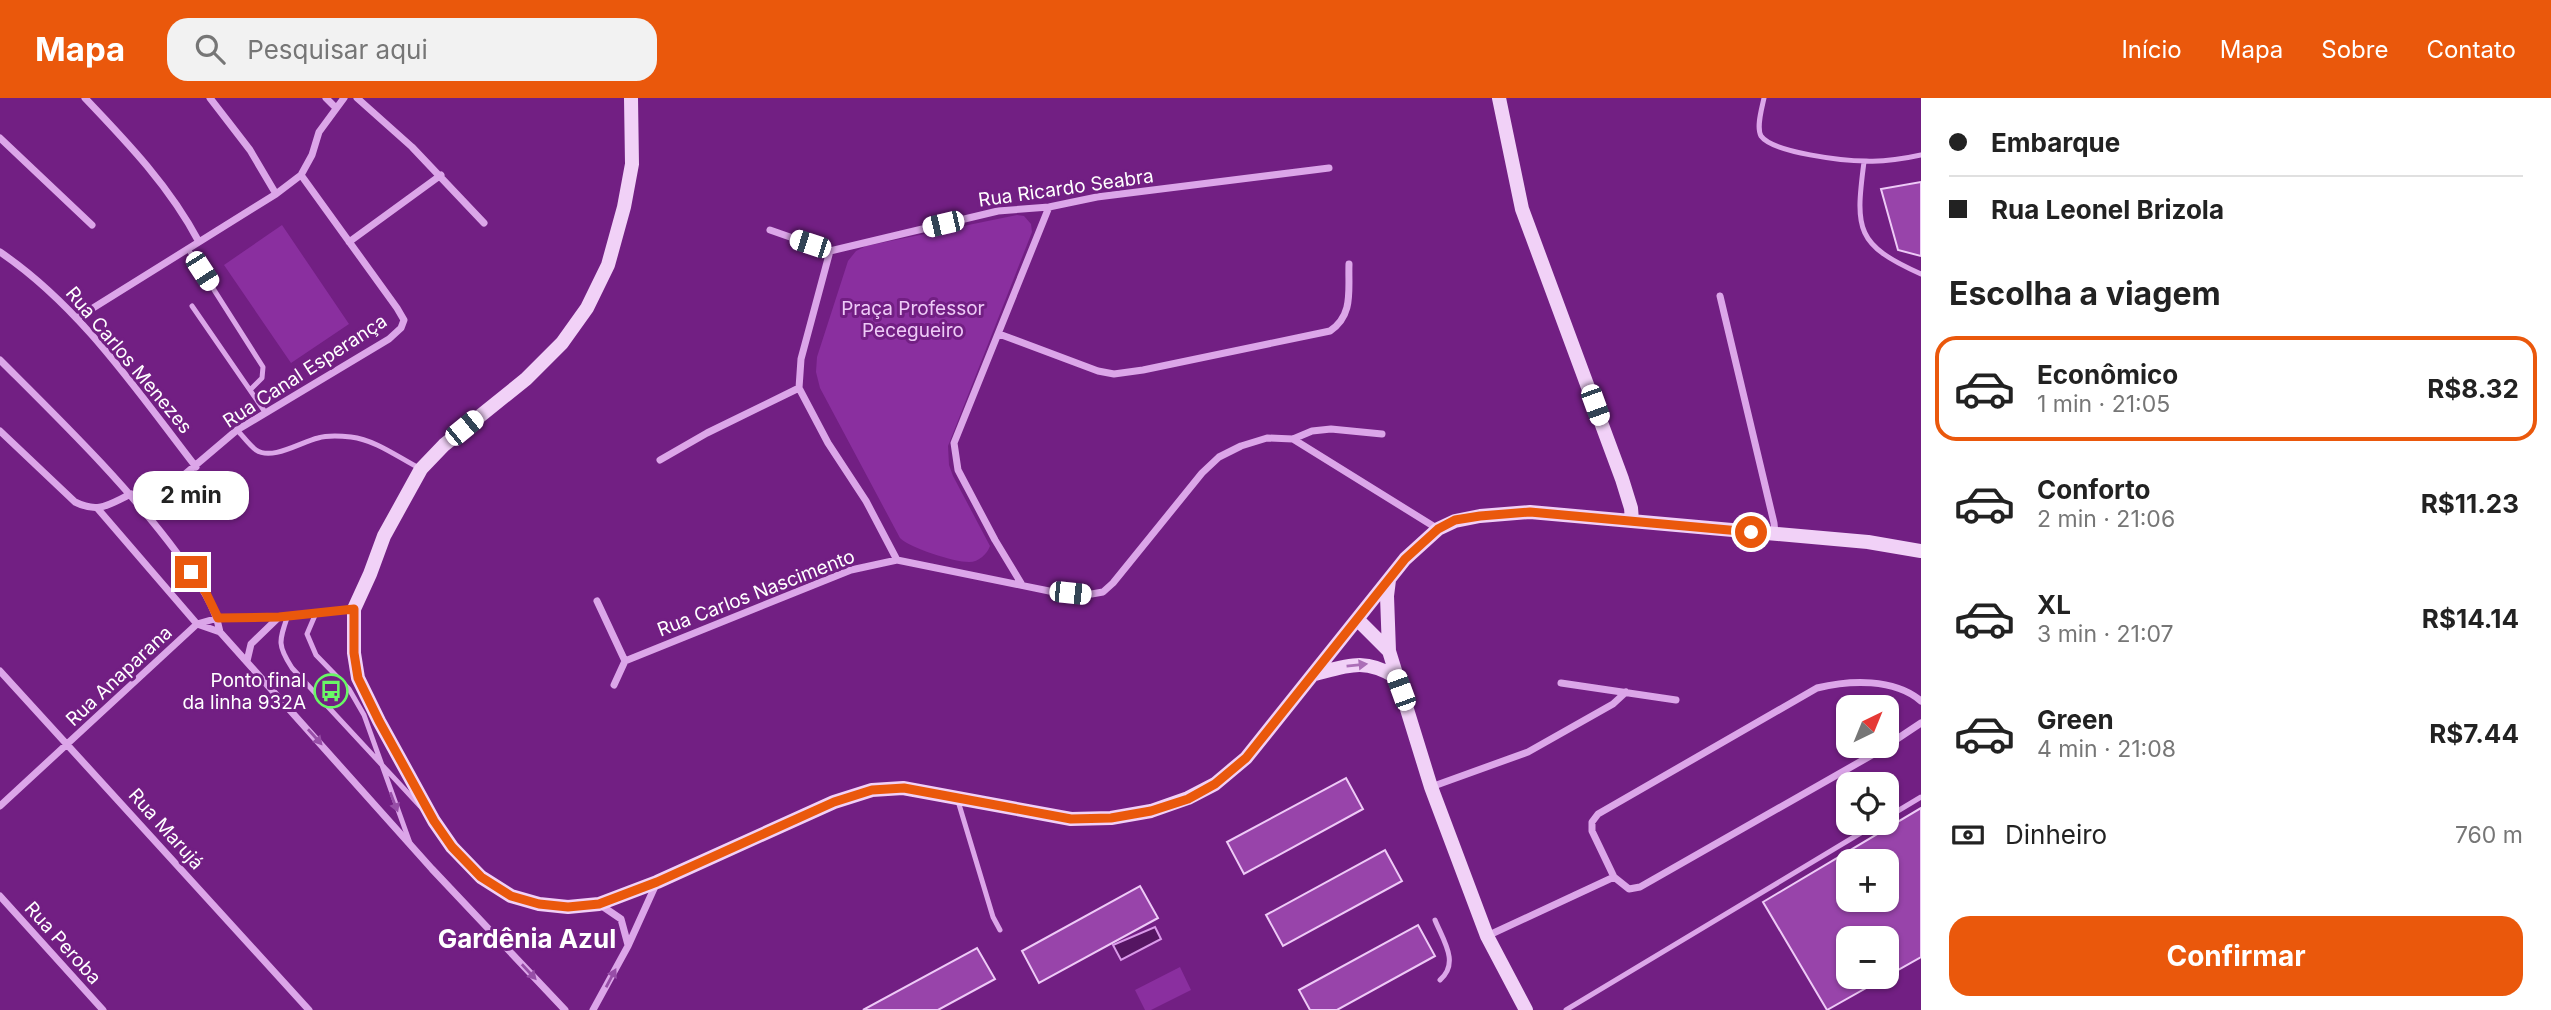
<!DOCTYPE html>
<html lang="pt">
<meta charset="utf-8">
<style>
:root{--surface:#fff;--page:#f2f2f2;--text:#222;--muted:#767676;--line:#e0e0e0;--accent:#ea580c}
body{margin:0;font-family:Inter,sans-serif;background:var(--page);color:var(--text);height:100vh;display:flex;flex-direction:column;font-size:26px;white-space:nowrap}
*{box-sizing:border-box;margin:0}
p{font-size:23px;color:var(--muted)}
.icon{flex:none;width:38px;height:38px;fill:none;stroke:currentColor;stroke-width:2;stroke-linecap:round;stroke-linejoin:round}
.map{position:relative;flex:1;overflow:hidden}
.details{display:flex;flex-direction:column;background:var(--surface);width:630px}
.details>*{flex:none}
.top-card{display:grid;align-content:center;height:154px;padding:0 28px;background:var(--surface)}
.needle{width:46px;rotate:43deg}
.buttons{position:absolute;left:1836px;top:597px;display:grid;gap:14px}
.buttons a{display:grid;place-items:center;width:63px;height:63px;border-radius:14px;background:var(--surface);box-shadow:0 2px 5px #0004;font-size:35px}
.end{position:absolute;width:32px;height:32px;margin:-16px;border:9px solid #ea580c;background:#fff;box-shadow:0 0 0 4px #fff}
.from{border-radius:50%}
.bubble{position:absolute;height:49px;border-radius:21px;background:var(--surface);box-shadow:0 2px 5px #0004;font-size:23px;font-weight:700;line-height:49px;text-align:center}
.car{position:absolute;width:21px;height:42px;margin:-21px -10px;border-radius:9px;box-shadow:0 0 5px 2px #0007;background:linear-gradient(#fff 24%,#345 0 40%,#fff 0 76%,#345 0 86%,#fff 0)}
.top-card b{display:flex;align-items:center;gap:24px;height:66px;font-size:26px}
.top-card b+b{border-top:2px solid var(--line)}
.top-card i{width:18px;height:18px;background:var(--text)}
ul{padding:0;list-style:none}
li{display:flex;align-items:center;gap:21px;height:105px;margin:0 14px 10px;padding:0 14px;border:4px solid transparent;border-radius:21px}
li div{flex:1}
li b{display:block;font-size:26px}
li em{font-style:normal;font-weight:700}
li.selected{border-color:var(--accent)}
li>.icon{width:63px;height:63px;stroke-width:1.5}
h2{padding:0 28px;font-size:32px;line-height:84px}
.pay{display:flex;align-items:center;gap:18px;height:77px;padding:0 28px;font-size:26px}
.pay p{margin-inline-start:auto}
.action{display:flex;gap:14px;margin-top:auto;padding:14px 28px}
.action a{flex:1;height:80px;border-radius:21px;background:var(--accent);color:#fff;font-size:28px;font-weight:700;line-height:80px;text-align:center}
header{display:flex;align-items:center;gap:42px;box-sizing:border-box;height:98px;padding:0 35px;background:var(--accent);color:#fff}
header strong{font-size:33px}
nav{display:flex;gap:38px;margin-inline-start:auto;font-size:24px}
.search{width:490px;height:63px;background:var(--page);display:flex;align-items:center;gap:18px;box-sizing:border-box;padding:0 24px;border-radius:21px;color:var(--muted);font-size:26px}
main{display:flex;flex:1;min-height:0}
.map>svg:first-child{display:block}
.green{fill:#8a2f9f}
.water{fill:#551562;stroke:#da99ea;stroke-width:2}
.building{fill:#9844aa;stroke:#eecaf7;stroke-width:2;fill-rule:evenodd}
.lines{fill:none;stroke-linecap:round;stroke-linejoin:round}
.lane{stroke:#dca6e9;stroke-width:5}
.street{stroke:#dca6e9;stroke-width:7}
.secondary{stroke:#f1d1f7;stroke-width:14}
.oneway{fill:#ab6fb7}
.oneway2{fill:#974ea7}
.route{stroke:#ea580c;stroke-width:9}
.labels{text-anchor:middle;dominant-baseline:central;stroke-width:6;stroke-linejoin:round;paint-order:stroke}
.street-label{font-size:19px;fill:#fff;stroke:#721f83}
.park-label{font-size:19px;fill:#eecaf7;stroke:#721f83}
.poi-label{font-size:19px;fill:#fff;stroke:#721f83;text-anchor:end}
.district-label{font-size:26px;font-weight:bold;fill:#fff;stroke:#721f83}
</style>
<header>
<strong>Mapa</strong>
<div class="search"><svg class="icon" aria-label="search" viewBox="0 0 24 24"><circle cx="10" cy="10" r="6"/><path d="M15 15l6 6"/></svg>Pesquisar aqui</div>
<nav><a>Início</a><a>Mapa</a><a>Sobre</a><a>Contato</a></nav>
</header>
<main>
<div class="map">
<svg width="1921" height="912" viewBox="0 0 1921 912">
<rect width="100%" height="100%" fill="#721f83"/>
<path class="green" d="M1017,117L1024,118L1031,126L1032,134L948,348L949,367L953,378L990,448C987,456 979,464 969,464C954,464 910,450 900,440L820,290L816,274L817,259L848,163L856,153L866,148Z
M282,127L349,226L291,265L224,167Z
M1180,869L1191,892L1151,912H1145L1135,892Z"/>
<path class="water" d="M1155,829L1161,841L1121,862L1113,847Z"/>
<path class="building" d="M1921,84V158L1898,152L1881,91Z
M1346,680L1363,711L1244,776L1227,744Z
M1921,710V859L1827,912L1763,804ZM1848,763H1886V802H1848ZM1848,840H1886V878H1848Z
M1385,752L1402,783L1283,848L1266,817Z
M1140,788L1158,820L1039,885L1022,853Z
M1418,827L1435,858L1337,912H1310L1299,892Z
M977,850L995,881L938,912H863Z"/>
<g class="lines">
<path class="lane" d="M1764,0C1762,10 1756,29 1761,38C1773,55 1845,63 1866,63C1885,64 1903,61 1921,57
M1864,64C1855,132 1856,147 1921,176
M188,151L263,269L262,280L250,292
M192,208L265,314
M237,332C243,338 249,347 256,352C272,363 301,344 318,340C328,337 341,338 351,339C376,342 399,360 421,371
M316,515L307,536L316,557L349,591L364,617L410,745
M288,517C279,543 277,547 292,570L420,708
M958,703L993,819L1000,832
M1886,720L1921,699
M1435,822C1443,842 1460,865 1440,882
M1566,912L1879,724"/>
<path class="street" d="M85,0C128,45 170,89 199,144
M210,0L250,52L276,96
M326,0L336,10
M357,0L412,49L484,125
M0,40L92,127
M770,132L830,153L998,113L1049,109L1097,99L1329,70
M349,144L441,77
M830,153L801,261L799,290L828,345L866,403L897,462
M0,154C81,209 137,293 196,369
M1720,198L1774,425L1775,436
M77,220L276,96L301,77L312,57L319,34L344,0
M999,236L1098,273L1114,276L1143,272L1330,233C1354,217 1348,192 1349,166
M0,262C62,324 125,385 177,455C195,480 214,503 220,534
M0,333L75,404C99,416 109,406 131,396
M1293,341L1438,431
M660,362L707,335L799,290
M98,411L197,526L220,534L432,771L565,912
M144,411L237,332L389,241L401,230L404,222L397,210L301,77
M1021,485L995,442L958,372L954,345L1049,109
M597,503L625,563L614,587
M247,563L251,546L279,519L354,511
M625,563L851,472L897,462L1054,494L1086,497L1103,494L1113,485L1202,375L1219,359L1241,348L1267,340L1293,341L1312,333L1331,331L1382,336
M0,573L309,912
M1561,585L1676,602
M1921,603C1894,580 1850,582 1817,590L1598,716L1592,724V733L1614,779L1629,791L1640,789L1879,653L1921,625
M1431,689L1528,654L1613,606L1626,594
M0,708L197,526L218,520L279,519
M0,798L103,912
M599,806L621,821L628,847
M1487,838L1614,779
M593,912L628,848L657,784"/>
<path class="secondary" d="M631,0L632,66L624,109L608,167L587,210L562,245L526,281L444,347L421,371L384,438L370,476L354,511V555L358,580L379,623L434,723L452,749L481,779L511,798L539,806L568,809L599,806L657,784L834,704L872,692L903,690L1071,721L1111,720L1151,713L1188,700L1215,686L1246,660L1405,461L1438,431L1455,423L1480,418L1530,414L1868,444L1921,453
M1499,0L1522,111L1622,381L1631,410L1632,422
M1389,482L1387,498L1389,553
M1358,522L1389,553L1431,689L1487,838L1526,912
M1315,576C1349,567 1365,560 1396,579"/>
</g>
<defs><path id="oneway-solid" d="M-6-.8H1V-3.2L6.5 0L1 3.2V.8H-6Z" transform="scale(1.75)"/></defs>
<use class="oneway" href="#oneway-solid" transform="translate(1357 567) rotate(-6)"/>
<g class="oneway2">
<use href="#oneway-solid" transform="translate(315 639) rotate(48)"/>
<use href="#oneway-solid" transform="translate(394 704) rotate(69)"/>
<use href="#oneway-solid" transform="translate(529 874) rotate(47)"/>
<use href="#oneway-solid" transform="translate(611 880) rotate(-62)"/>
</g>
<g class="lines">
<path class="route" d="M191,474L206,495L218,520L279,519L354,511V555L358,580L379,623L434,723L452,749L481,779L511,798L539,806L568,809L599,806L657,784L834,704L872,692L904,690L1071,721L1111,720L1151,713L1188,701L1215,686L1246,660L1405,461L1438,431L1455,422L1480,418L1530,414L1751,434"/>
</g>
<defs>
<symbol id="bus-ring" viewBox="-11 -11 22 22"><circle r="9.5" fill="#721f83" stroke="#69f766" stroke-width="1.5"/><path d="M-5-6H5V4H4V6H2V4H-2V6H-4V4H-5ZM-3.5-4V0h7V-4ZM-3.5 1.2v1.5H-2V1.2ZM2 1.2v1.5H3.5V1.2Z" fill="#69f766"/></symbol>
</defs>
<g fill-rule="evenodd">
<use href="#bus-ring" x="312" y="574" width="38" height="38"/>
</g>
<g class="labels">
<g class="street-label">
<text transform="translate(1066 90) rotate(-8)">Rua Ricardo Seabra</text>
<text transform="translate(129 262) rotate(50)">Rua Carlos Menezes</text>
<text transform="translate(305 273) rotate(-33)">Rua Canal Esperança</text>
<text transform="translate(756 495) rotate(-21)">Rua Carlos Nascimento</text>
<text transform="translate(119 578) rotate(-43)">Rua Anaparana</text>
<text transform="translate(166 731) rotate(48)">Rua Marujá</text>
<text transform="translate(63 845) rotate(48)">Rua Peroba</text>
</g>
<g class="park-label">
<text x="913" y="210">Praça Professor<tspan x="913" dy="22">Pecegueiro</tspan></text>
</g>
<g class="poi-label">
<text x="306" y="582">Ponto final<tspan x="306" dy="22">da linha 932A</tspan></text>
</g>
<g class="district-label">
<text x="527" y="840">Gardênia Azul</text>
</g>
</g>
</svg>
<div class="buttons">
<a><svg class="needle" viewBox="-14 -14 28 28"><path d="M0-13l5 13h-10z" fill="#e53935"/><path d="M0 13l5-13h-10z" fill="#767676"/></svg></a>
<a><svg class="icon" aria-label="locate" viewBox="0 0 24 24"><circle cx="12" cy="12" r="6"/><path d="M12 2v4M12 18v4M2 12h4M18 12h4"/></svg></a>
<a>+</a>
<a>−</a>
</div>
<i class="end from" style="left:1751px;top:434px"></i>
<i class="end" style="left:191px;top:474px"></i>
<div class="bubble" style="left:133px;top:373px;width:116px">2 min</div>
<i class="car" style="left:943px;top:126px;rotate:257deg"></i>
<i class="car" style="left:810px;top:146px;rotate:288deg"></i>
<i class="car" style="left:202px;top:173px;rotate:147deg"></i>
<i class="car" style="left:1595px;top:307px;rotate:160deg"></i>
<i class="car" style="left:464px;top:330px;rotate:51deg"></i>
<i class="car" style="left:1070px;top:495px;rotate:96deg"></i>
<i class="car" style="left:1401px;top:592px;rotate:340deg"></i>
</div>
<section class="details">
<div class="top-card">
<b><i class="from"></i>Embarque</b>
<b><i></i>Rua Leonel Brizola</b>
</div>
<h2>Escolha a viagem</h2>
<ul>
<li class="selected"><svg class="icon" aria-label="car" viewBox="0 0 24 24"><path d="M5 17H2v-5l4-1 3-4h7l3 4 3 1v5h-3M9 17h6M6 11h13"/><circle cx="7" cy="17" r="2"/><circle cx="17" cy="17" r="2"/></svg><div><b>Econômico</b><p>1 min · 21:05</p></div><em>R$8.32</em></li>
<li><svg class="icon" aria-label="car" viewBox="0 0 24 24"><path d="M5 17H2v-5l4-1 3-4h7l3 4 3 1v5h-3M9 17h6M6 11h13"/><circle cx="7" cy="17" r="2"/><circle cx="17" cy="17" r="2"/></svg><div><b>Conforto</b><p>2 min · 21:06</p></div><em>R$11.23</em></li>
<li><svg class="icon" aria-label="car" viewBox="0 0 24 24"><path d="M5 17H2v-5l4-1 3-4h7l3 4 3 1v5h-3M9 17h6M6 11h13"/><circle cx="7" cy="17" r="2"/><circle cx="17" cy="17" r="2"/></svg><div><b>XL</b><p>3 min · 21:07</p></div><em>R$14.14</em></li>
<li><svg class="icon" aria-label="car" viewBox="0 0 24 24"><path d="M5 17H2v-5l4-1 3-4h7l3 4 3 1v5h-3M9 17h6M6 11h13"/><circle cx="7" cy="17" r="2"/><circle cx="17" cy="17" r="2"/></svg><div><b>Green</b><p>4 min · 21:08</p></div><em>R$7.44</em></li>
</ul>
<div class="pay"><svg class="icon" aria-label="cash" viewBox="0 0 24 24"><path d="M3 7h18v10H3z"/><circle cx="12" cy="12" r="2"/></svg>Dinheiro<p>760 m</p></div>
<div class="action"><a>Confirmar</a></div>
</section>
</main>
